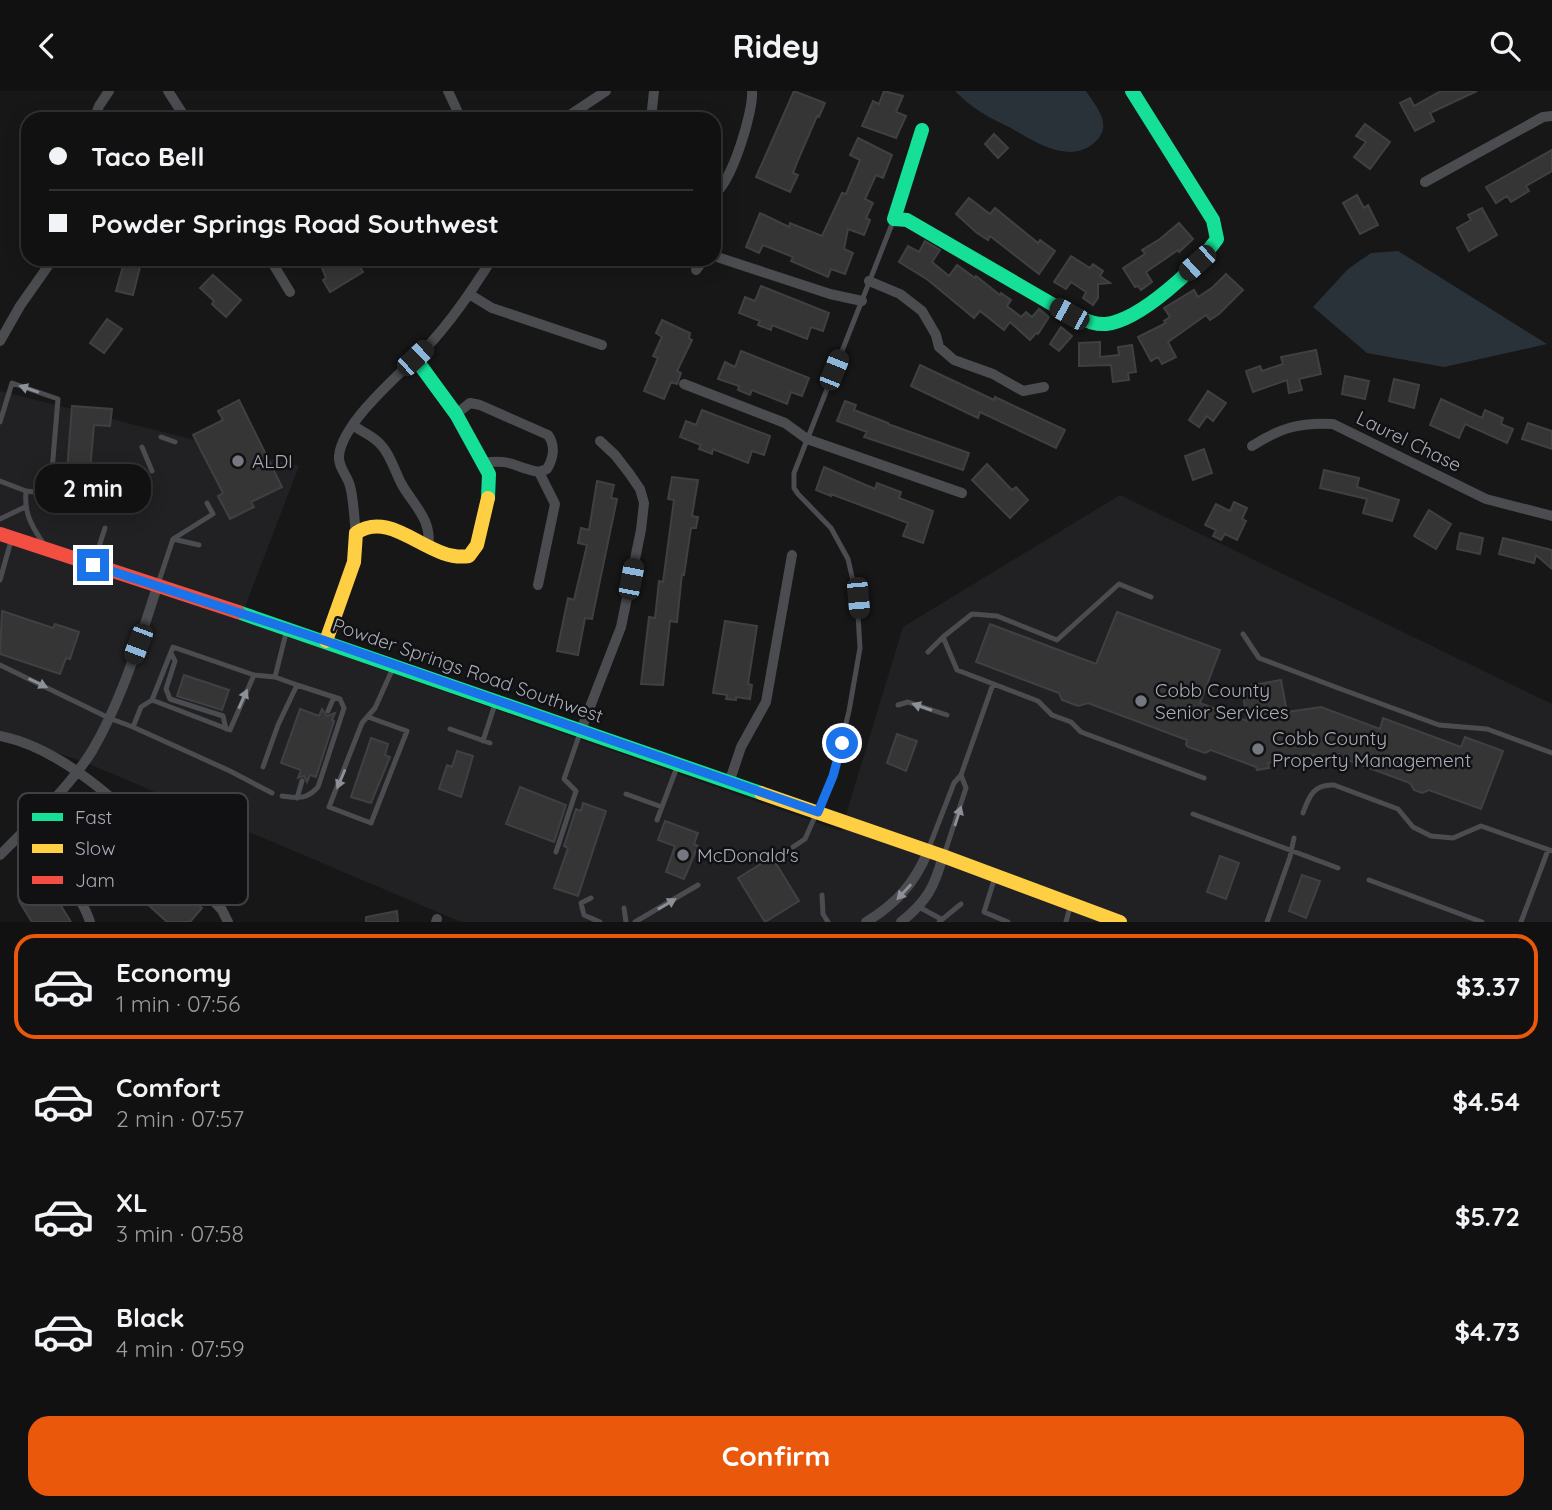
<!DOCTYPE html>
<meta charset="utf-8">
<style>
:root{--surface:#111;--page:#1e1f1f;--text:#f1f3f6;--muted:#9c9d9f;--line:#303131;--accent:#ea580c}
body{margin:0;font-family:Quicksand,sans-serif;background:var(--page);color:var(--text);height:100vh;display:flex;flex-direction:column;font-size:26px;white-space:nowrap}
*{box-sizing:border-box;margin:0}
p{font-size:23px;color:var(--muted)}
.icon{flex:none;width:38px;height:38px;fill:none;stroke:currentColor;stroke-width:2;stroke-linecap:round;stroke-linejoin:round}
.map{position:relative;height:831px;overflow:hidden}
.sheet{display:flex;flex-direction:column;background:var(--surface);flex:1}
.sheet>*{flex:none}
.hud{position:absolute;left:21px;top:21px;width:700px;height:154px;border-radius:21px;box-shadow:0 4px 18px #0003,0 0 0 2px var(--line);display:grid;align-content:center;height:154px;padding:0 28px;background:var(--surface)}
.end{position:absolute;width:32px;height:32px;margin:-16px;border:9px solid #1a73e8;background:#fff;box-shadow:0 0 0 4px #fff}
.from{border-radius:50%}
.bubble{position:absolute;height:49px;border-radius:21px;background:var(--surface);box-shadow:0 4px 18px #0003,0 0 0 2px var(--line);font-size:23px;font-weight:700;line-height:49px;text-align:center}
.car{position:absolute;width:21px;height:42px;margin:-21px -10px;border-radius:9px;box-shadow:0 0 5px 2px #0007;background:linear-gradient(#222 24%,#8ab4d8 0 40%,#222 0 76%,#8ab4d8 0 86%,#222 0)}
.hud b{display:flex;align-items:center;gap:24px;height:66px;font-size:26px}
.hud b+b{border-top:2px solid var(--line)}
.hud i{width:18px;height:18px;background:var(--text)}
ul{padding:12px 0 0;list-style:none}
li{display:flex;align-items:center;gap:21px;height:105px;margin:0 14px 10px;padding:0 14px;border:4px solid transparent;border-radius:21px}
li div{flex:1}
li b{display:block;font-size:26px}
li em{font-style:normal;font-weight:700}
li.current{border-color:var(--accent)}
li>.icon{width:63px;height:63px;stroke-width:1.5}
.primary-button{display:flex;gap:14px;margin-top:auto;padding:14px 28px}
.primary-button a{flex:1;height:80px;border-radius:21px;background:var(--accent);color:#fff;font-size:28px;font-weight:700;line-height:80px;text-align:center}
header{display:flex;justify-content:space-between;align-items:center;height:91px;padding:0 28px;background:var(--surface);font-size:32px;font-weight:700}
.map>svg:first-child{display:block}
.built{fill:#212123}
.water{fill:#2a3239}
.building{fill:#353536;stroke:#3f4043;stroke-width:2}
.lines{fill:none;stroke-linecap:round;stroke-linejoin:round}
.lane{stroke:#4b4c50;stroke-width:5}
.street{stroke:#4b4c50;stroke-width:10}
.fast{stroke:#16e098;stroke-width:14}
.slow{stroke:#ffcf43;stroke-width:14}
.jam{stroke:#f24e42;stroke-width:14}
.oneway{fill:#8c9099}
.route{stroke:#1a73e8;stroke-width:9}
.poi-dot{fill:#757880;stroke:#111113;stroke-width:2.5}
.labels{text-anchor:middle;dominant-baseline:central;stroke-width:5;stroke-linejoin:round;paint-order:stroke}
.street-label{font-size:19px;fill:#a8adb8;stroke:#111113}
.poi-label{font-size:19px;fill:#a8adb8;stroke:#111113;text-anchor:start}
.key{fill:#111113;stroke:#3e4045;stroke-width:2}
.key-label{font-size:19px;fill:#a8adb8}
</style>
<header><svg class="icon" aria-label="back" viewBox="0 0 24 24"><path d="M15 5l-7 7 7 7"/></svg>Ridey<svg class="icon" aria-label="search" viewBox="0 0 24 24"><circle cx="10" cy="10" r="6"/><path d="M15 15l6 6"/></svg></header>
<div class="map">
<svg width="1552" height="831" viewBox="0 0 1552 831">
<rect width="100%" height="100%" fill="#171717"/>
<path class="built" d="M0,300L299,375L240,529L841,740L903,536L1120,404L1552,613V831H461L82,670L0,643Z"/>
<path class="water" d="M955,0H1086C1095,14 1112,32 1098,48C1072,77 1034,50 1009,36C986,25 973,18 955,0Z
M1398,160L1411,168L1547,253L1444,276L1367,262L1313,216L1348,178L1371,162Z"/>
<path class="building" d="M794,0L825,12L819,26L817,25L798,69L793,82L798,84L790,101L756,86Z
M884,0L903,5L896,21L906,25L896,47L862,35L873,10L879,13Z
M1441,0H1477L1430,22L1434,30L1415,40L1400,12L1410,7L1414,15Z
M1365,33L1390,51L1370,78L1354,66L1366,51L1356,45Z
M994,43L1008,57L998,67L985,53Z
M858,47L892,64L883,87L876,84L865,108L873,112L866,127L870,129L864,144L848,138L844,158L853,162L845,183L831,178L828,186L791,170L793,166L763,154L759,162L746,156L760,122L789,136L790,132L822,145L842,102L846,103L860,69L850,64Z
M1552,59V80L1526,95L1529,100L1511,111L1507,105L1496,112L1486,96Z
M1357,104L1364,117L1368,114L1378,134L1360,143L1343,112Z
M969,107L990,123L995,117L1038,152L1040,149L1055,160L1039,183L990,145L988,149L977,142L956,123Z
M1482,117L1497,144L1469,160L1457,137L1471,129L1468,124Z
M1179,132L1193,148L1179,161L1178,159L1146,181L1152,191L1141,199L1138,195L1135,196L1123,177L1145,163L1142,159L1160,148Z
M925,150L940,159L932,171L949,185L957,174L975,187L976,185L1000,204L1001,202L1011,209L1007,215L1021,226L1026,221L1032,226L1039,218L1049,226L1038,243L1036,242L1030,249L1010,231L1004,239L980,220L974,227L928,189L899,171L908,155L919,161Z
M1071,165L1090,177L1093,173L1103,180L1100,185L1110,192L1098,193V207L1093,214L1083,207L1086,201L1071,191L1066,198L1054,191Z
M125,168H142L133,204L116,200Z
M326,168H355L363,181L330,201L323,189L326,187L320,172Z
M1226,183L1243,199L1219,223L1210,229L1206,224L1168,251L1176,266L1162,273L1158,266L1151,270L1138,246L1166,232L1164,230L1170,226L1164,217L1194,199L1198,206L1213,196Z
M213,184L241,209L226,226L212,213L214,210L200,197Z
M761,195L829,222L823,240L811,236L807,248L772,234L771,239L758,234L760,230L739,222L745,206L755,210Z
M107,228L122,238L104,262L90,252Z
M662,229L690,242L689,247L692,249L677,280L681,282L677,293L671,291L664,308L644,300L658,267L653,265L662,246L656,242Z
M1061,236L1072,245L1059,260L1050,253Z
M1100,251V266L1119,264L1118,256L1132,254L1136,281L1128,282L1129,289L1113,291L1111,274L1079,275V252Z
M1316,259L1321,283L1299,288L1302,299L1289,302L1287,289L1253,301L1246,280L1260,275L1262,280L1283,273L1281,266Z
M741,260L809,287L802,305L791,301L787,313L752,299L750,304L738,299L739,295L718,288L725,271L735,276Z
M920,274L994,309L995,306L1065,339L1056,357L980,321L978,327L911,295Z
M1345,285L1369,290L1365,308L1342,303Z
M1394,288L1419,294L1414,317L1389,310Z
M1208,300L1226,312L1213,330L1207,325L1199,336L1189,329Z
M1441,308L1482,327L1485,319L1503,327L1501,333L1513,338L1507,352L1465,333L1459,347L1430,334Z
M239,309L282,396L251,411L254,416L230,428L218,405L223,402L193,344L223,329L218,320Z
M845,310L856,314L854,319L888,332V333L969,362L963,379L864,346L867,341L837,330Z
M72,315L112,318L110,335L94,334L90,379L102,380L100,409L65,406Z
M702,319L770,345L764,364L752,360L748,372L713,358L712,363L699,358L701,354L680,346L686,330L696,334Z
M1528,332L1552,340V358L1522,348Z
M1204,358L1212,382L1193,389L1185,365Z
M987,373L1012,399L1016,396L1028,409L1010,427L972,389Z
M824,376L875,398L877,392L901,401L899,407L933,420L923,452L903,445L908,432L831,403V405L816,399Z
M1324,379L1359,387L1357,396L1399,409L1392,430L1363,422L1367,408L1320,397Z
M672,386L698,389L692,425L698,426L696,437H691L684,484L682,483L677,531L670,530L663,594L641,593L649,526L655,527L659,490L663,491L674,409L668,408Z
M597,390L614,394L611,407L617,408L592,528L585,527L578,564L557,560L568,507L574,509L587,454L578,452L581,437L589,439Z
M1234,411L1247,417L1242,428L1246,430L1237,449L1225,443L1221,449L1213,445L1216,439L1205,434L1216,413L1230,420Z
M1429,419L1451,433L1436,458L1414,445Z
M1460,442L1483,447L1480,463L1457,458Z
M1503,447L1552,459V478L1536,464L1534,472L1499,463Z
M2,520L53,537L55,533L79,541L70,568L66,567L60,583L0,563Z
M1117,521L1220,559L1200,612L1247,630L1242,596L1281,589L1287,621L1321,616L1380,638L1383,627L1461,656L1465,646L1503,660L1481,718L1429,699L1422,702L1414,699L1410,692L1342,667L1340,673L1316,664L1268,672L1269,677L1257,679L1256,676L1211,659L1205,662L1188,656L1186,654L1187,649L1088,612L1078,615L1062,609L1059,602L976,571L990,533L1096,573Z
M725,530L757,535L748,593L752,594L750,608L736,606V609L726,608L727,604L713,602Z
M184,584L229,599L222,619L177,605Z
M300,618L319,625L322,618L327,625L335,622L332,629L334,630L316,686L310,684L307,691L304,685L298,687L301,679L281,672Z
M897,643L917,650L906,680L887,672Z
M371,647L388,653L385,664L390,666L371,712L351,706Z
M457,660L473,665L461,706L439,698L447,674L452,676Z
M520,696L566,714L554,751L506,733Z
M583,712L606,720L578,805L554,797L568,757L564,755L576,718L581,720Z
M665,730L698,742L694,753L698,755L684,788L666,781L675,755L658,749Z
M1220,765L1239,772L1226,808L1207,801Z
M772,766L799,810L765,831L738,787Z
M165,784L202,817L190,831H167L143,809Z
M1302,784L1320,790L1306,827L1289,820Z
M47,792L71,831H32L19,810Z
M397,820L398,831H366V826Z"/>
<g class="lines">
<path class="lane" d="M0,331L12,292L58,308L50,403L26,400C24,422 31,434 43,452
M161,346L175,351
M142,356L152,380
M0,390L26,400
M0,428L25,416
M173,448L199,454
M94,471L105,437
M0,489L11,450
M158,493L173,448L213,423L207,412
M1151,506L1119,493L1057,549L997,525L972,523L943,546L957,579L1038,610L1052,624L1071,631L1081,641L1204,687
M1243,543L1259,567L1338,597L1439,634L1487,638L1552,662
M928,561L943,546
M171,562L175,570L166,598L170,608L223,625L226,638
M0,574L109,627L133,636L230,680L272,702
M152,609L230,639L254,584
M898,614L908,611L947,624
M328,620L334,606
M368,626L407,640L371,732L329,716L362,632L375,617L393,577
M133,636L141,616L152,609L173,556L254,584L275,586L287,538
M450,638L490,652
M483,650L495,613
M263,676L278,634L297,594L275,586
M626,703L662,716
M282,705C299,707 306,709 318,696L344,617L340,608L297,594
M297,707L302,690
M1303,722C1309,705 1314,693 1334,694L1398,718L1413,736L1431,745L1453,747L1481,735L1552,760
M1193,723L1338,777
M657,729L677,676
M793,756L805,748L833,685L849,620L860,557L857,507L848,468L831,437L798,403L794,397V382L894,128
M928,759L954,692L961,684L993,593
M556,761L576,700L564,688L580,642
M944,764L966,697L961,684
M995,786L984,821L1008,831
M1369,789L1482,831
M822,804L823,823L828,831
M591,807L581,812L584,824L600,831
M919,816L941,828
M624,817L626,831
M635,831L698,794
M939,831L961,813
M1066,831L1070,816
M1267,831L1290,766L1294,747
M1521,831L1548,759"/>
<path class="street" d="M168,0L186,28
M448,0L461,28
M94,28L99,15L109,0
M564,28L606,0
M651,28L654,0
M1425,91L1543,26L1552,25
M714,103C731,94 754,19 752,0
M714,165L830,203L862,210
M270,168L290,201
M696,179L704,168
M869,190L900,203L922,220L936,244L939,256L954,269L993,283L1023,300L1044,296
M469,203L492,217L602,254
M0,250L20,215L53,168
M684,293L785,332L807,348L962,402
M456,323L470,312L480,314L548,344C556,355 553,368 547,378L539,381
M354,335C361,340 370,344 377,350C389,360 394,378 401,392C413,414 433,429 428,456
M1252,355C1280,337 1300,331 1333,333L1486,408L1552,425
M484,372C510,367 516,377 539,381L555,413L538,494
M356,442C354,427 354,410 350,395C347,384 338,376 339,365C342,331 402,281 425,258C451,231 472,199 492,168
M581,639L621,536L641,439L644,412L640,398L629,382L615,364L600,350
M0,645C85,662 164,758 222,819L228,831
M729,692L741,656L766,611L792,464
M0,764C29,735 71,694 92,660C122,609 139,551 157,496
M90,831C85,813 72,799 65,782C52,751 87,724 106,704
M436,831L437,828
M866,831C896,813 915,792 928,760
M901,831C927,810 934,797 943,765"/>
<path class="fast" d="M922,39L894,128L907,129L1069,223C1080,227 1093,234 1106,233C1141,229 1197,176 1217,148L1213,129L1132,0
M415,267L456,323L489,383L488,407
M238,521L761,702"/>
<path class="slow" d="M326,550L354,471L356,442C393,417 429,472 469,465L477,454L488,407
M761,702L943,765L1120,831"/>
<path class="jam" d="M0,443L238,521"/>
</g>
<defs><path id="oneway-solid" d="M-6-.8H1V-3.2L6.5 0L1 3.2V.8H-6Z" transform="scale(1.75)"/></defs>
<g class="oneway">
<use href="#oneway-solid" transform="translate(29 298) rotate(-161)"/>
<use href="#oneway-solid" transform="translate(38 592) rotate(26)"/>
<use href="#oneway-solid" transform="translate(243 608) rotate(-66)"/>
<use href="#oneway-solid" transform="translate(922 616) rotate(-161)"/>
<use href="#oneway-solid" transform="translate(341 688) rotate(113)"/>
<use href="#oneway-solid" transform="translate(958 725) rotate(-72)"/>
<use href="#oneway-solid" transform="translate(904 801) rotate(133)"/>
<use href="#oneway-solid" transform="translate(667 813) rotate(-30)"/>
</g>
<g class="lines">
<path class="route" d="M93,474L326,550L818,721L833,685L842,652"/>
</g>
<g class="poi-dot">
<circle cx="238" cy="370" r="7"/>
<circle cx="1141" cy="610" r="7"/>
<circle cx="1258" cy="658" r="7"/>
<circle cx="683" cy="764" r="7"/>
</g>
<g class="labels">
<g class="street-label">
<text transform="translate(1409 350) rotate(26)">Laurel Chase</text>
<text transform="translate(468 579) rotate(19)">Powder Springs Road Southwest</text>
</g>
<g class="poi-label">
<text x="252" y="370">ALDI</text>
<text x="1155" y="599">Cobb County<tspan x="1155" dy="22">Senior Services</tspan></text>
<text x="1272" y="647">Cobb County<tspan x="1272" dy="22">Property Management</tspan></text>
<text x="697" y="764">McDonald's</text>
</g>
</g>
<rect x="18" y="702" width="230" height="112" rx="10" class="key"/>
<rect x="32" y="722" width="31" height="8" fill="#16e098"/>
<rect x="32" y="753" width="31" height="9" fill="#ffcf43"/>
<rect x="32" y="785" width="31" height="8" fill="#f24e42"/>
<g class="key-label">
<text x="75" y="733">Fast</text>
<text x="75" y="764">Slow</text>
<text x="75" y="796">Jam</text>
</g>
</svg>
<i class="end from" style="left:842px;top:652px"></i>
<i class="end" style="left:93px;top:474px"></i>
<div class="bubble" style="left:35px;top:373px;width:116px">2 min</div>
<i class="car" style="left:1197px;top:172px;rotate:228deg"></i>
<i class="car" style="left:1069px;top:223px;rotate:299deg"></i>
<i class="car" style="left:415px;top:267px;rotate:47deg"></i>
<i class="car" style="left:834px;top:279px;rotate:22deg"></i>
<i class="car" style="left:631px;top:488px;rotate:11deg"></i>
<i class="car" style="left:858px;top:507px;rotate:175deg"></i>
<i class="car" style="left:138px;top:553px;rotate:201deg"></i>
<div class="hud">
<b><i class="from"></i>Taco Bell</b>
<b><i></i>Powder Springs Road Southwest</b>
</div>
</div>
<section class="sheet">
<ul>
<li class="current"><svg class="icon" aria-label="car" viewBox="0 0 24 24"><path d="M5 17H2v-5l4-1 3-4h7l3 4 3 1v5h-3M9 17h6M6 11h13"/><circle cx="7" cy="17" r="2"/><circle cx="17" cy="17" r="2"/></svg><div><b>Economy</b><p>1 min · 07:56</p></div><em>$3.37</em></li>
<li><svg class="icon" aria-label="car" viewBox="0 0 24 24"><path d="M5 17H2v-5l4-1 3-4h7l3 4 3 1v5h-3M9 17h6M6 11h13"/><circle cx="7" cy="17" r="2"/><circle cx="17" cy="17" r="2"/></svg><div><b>Comfort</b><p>2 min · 07:57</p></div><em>$4.54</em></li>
<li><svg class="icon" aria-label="car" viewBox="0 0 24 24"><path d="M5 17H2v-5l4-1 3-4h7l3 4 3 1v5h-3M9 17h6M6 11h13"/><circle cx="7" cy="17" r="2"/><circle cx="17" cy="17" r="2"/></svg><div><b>XL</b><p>3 min · 07:58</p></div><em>$5.72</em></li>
<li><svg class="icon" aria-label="car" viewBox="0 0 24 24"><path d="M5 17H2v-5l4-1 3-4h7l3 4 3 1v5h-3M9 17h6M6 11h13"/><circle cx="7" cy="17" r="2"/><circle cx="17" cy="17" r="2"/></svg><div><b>Black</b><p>4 min · 07:59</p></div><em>$4.73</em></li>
</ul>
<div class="primary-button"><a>Confirm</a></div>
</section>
